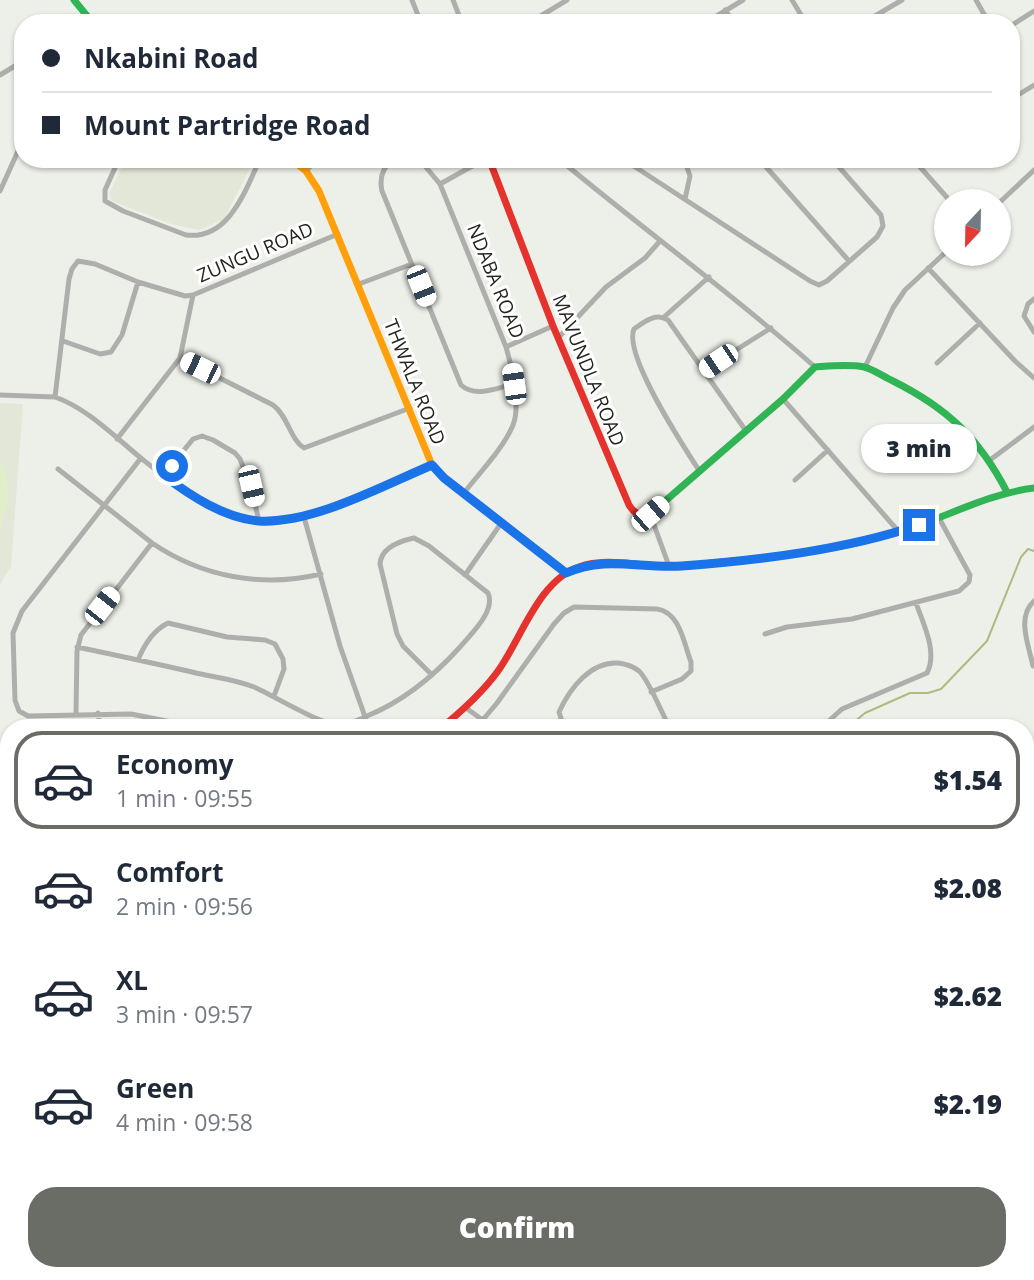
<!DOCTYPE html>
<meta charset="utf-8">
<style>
:root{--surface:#fff;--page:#f6f6f7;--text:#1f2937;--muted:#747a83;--line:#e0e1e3;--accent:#6a6c66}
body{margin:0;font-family:"Open Sans",sans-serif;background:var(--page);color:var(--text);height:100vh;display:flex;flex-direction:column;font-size:26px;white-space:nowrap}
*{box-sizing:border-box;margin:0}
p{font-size:23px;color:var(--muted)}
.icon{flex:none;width:38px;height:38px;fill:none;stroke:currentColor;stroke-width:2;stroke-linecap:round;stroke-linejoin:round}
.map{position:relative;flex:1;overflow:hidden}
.drawer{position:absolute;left:0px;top:719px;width:1034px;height:562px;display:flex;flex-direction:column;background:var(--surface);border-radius:28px 28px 0 0;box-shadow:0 2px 5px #0004}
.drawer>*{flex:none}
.banner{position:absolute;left:14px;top:14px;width:1006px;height:154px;border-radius:28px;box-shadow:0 2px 5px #0004;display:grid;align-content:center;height:154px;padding:0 28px;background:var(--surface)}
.needle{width:46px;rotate:202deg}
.buttons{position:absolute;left:934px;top:189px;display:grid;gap:14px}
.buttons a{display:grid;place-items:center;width:77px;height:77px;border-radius:50%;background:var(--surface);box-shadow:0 2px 5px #0004;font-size:35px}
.end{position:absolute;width:32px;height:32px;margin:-16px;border:9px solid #1a73e8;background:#fff;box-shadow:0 0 0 4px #fff}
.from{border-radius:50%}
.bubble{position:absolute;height:49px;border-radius:24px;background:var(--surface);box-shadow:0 2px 5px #0004;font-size:23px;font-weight:800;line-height:49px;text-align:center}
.car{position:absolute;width:21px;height:42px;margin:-21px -10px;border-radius:9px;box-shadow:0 0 5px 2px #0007;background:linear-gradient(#fff 24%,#345 0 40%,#fff 0 76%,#345 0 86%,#fff 0)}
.banner b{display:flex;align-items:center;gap:24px;height:66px;font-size:26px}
.banner b+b{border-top:2px solid var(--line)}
.banner i{width:18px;height:18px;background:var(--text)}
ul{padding:12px 0 0;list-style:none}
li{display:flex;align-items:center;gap:21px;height:98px;margin:0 14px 10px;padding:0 14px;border:4px solid transparent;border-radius:28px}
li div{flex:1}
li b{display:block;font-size:26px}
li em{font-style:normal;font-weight:800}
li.on{border-color:var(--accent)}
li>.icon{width:63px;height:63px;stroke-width:1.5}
.cta{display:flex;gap:14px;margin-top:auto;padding:14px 28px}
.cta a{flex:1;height:80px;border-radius:28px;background:var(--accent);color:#fff;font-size:28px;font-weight:800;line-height:80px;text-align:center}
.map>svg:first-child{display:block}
.built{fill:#e2e7d8}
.grass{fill:#e2eec9}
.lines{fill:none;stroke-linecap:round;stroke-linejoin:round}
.stream{stroke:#acbc81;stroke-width:2}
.street{stroke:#aeafac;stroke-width:5}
.fast{stroke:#30b455;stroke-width:7}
.slow{stroke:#ff9f0a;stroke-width:7}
.jam{stroke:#e5322d;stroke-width:7}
.rail-casing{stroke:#b1b2ac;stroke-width:4.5}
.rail{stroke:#fff;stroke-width:2;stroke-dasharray:5;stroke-linecap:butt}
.route{stroke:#1a73e8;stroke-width:9}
.labels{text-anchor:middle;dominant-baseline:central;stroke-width:6;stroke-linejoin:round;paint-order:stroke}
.street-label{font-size:19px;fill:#232520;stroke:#fff}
</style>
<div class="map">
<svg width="1034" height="1280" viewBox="0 0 1034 1280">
<rect width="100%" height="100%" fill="#edf0e8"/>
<path class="built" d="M126,159H255L224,219L199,230L171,224L112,201L109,194Z
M0,403L23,404L11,566L0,585Z
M425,1272H863L866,1280H420Z"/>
<path class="grass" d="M0,459C12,489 9,499 0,529Z"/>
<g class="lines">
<path class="stream" d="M847,728L865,713L910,693H928L941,689L987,641L1021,557L1028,549L1034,551
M364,1280L375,1272"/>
<path class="street" d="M412,0L421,23
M453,0L462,23
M792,0L806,23
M976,0L989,23
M725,10L734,23
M529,23L567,0
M705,23L743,0
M863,23L902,0
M1012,25L1034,11
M0,75L23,61
M1012,95H1018L1034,85
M119,159L105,190V201L123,211L186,235C229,240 245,191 260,159
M393,159C382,168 379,178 382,191L461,385C475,398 497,388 514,384
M419,159L440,184L506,347C512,368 521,405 513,425C503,449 480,472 464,493
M559,159C644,230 733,294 815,367
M623,159L810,281L819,285L827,281L877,237L883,226L881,215L832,159
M684,159L690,176L685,199
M759,159L849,261
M913,159L950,201
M306,171L317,159
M440,184L485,159
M0,191L23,140
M999,203L1034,170
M928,268L1015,361L1034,378
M359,284L412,264
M1034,299L1028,304L1024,316L1034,332
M664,317L709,277
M559,337L606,287L645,258L660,241
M63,341L100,354L111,352L122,335L138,282
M506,347L553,326
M180,358L273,405C288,416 290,439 304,448L410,408
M937,363L980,323
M865,367L893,308L905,290L947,251
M704,370L771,328
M0,395L55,397C87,408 116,438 142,459C176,486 215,518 260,521C314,524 382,486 432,465
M55,397L69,279L72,269L78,261L95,264L138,282L185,296L193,295L338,234
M783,399L899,532
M117,439L180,358L193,295
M141,458L22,611L13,633L15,700L19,711L28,716L131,714L202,728
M990,460L1034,427
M58,469L152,543C202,577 262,588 321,574
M700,472C684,447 623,355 634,329C644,322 656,312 668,320L746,431
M163,476L193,439L202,436L213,440L235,453L240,459L251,487L259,521
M795,480L828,450
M650,514L669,566
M304,517L340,646L369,728
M465,575L502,522
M765,634L787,627L852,619L959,591L969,582L970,575L939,518
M77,647C115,655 153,663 192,672C212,677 234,679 254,687C273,695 324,727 341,725C350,724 359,720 367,716C404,701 433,677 460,647C471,634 496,611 488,593L429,546L414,538C400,541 381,548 380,564L397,634L403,646L432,675
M138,660C144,645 154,630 168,623L227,637L265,640L275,644L283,659L284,669L274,696
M1033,666C1029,646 1016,617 1034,601
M466,708L494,728
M76,713L77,651L81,635L152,543
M98,713L100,728
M476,728L497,703L554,624L564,613L574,607L657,609C680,612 684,644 691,662V671L682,679L651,692
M564,728L559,712C570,688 591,661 618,663C626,664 633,666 639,671C649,680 662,714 670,728
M821,728L842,709L927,673C938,652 923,623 916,603
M1026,888L1034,890
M1026,1027L1034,1030
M1026,1162L1034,1164
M0,1255L9,1249
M117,1272L123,1280
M870,1272L873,1280
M919,1272L923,1280
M984,1272L996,1280
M895,1280L899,1272"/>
<path class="fast" d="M74,0L93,23
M664,502L783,399L815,367C830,366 849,364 864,367C873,369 884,377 893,381C947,408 979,438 1007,492
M734,561C791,555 848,548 902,531C947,517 987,494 1034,488
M0,828L9,821"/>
<path class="slow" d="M291,159L306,171L319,191L432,465L444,478L566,573
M0,1082L9,1088
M0,1094L9,1099
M287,1272L299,1280"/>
<path class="jam" d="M489,159L553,326L629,505C640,523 652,513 664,502
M441,728C462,711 482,693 498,671C521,639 539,580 579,567C606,557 636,566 665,566C688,566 711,563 734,561
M303,1272L315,1280"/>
<defs>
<path id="rail" d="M0,831H9
M1004,1272L1020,1280"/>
</defs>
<use href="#rail" class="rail-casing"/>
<use href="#rail" class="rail"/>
</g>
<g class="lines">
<path class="route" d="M172,466L163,475C191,496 224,518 259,521C313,524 382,486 432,465L444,478L566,573C606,555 640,569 682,566C761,560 844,550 919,525"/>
</g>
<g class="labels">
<g class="street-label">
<text transform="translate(255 252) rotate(-23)">ZUNGU ROAD</text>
<text transform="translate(496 281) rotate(68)">NDABA ROAD</text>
<text transform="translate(589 370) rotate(68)">MAVUNDLA ROAD</text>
<text transform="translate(415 382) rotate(68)">THWALA ROAD</text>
</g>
</g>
</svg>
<div class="buttons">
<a><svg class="needle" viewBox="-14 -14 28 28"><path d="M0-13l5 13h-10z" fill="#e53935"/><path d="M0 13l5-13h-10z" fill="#747a83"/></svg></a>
</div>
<i class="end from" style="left:172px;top:466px"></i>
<i class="end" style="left:919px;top:525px"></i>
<div class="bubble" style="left:861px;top:424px;width:116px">3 min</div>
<i class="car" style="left:421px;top:286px;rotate:158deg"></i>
<i class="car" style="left:718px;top:361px;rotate:236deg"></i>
<i class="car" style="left:200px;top:368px;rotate:296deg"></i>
<i class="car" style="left:514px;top:384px;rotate:352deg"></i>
<i class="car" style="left:251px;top:486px;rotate:167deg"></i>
<i class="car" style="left:650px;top:514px;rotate:49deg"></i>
<i class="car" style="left:102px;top:606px;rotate:38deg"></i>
<div class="banner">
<b><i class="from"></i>Nkabini Road</b>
<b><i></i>Mount Partridge Road</b>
</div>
<section class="drawer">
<ul>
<li class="on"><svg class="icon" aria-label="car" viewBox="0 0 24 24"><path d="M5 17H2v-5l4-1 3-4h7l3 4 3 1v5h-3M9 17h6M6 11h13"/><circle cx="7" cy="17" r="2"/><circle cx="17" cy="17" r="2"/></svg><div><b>Economy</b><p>1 min · 09:55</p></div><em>$1.54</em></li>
<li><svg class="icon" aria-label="car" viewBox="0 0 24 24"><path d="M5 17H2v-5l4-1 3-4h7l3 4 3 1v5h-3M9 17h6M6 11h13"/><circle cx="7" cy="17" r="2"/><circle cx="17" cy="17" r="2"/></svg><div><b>Comfort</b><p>2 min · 09:56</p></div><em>$2.08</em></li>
<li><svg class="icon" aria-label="car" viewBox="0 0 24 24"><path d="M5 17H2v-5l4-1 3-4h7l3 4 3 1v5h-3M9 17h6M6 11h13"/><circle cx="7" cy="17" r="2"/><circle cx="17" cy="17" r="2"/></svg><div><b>XL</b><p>3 min · 09:57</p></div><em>$2.62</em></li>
<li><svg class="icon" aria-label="car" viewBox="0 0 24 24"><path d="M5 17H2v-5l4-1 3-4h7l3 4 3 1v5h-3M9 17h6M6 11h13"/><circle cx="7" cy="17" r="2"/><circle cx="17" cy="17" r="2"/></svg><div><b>Green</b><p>4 min · 09:58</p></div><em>$2.19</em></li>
</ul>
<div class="cta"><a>Confirm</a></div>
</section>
</div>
